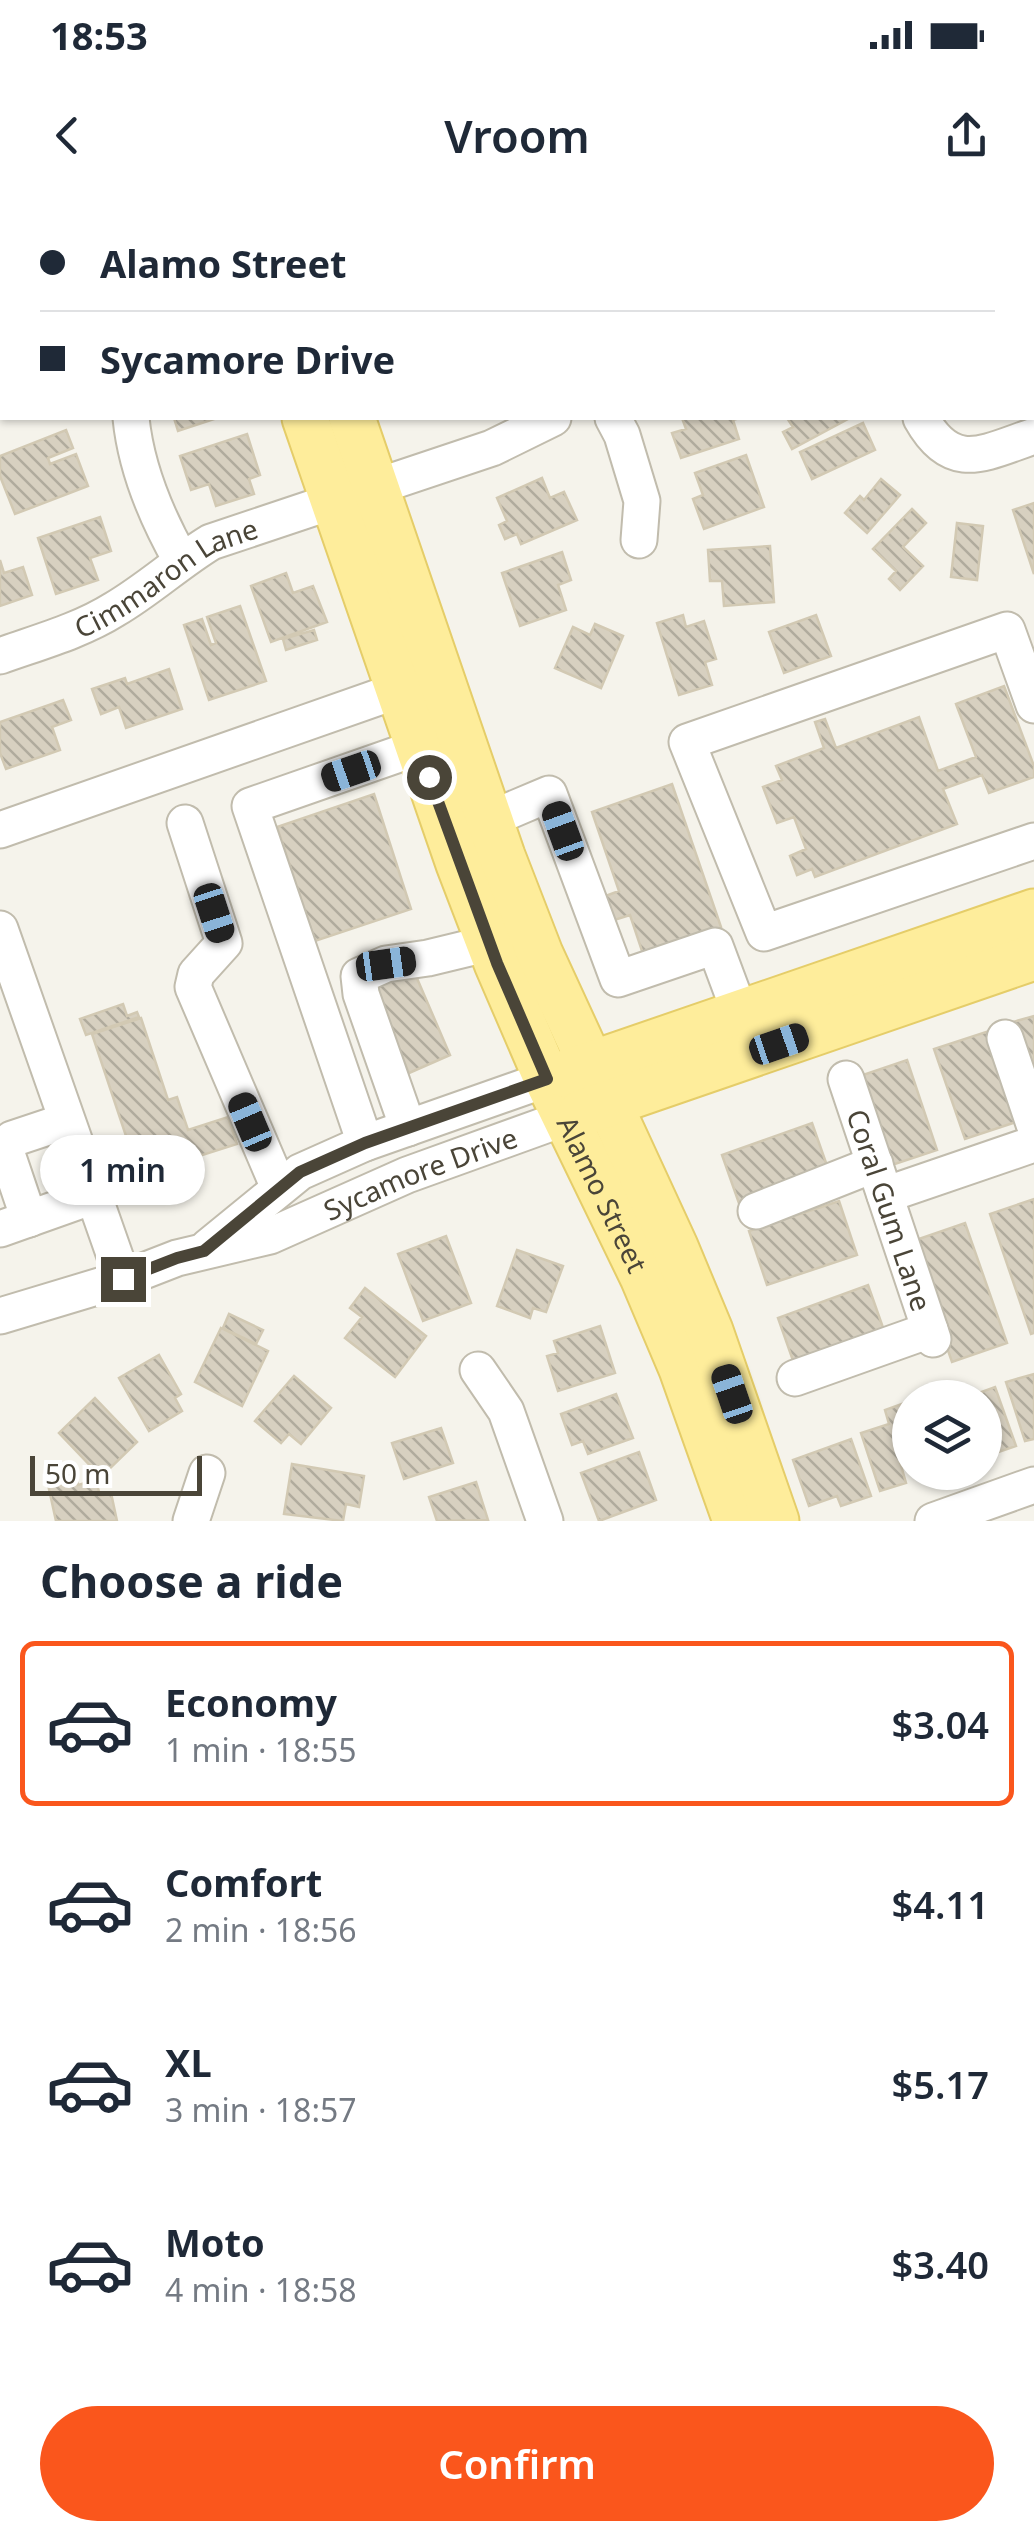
<!DOCTYPE html>
<meta charset="utf-8">
<style>
:root{--surface:#fff;--page:#f6f6f7;--text:#1f2937;--muted:#747a83;--line:#e0e1e3;--accent:#fa561c}
body{margin:0;font-family:"Noto Sans",sans-serif;background:var(--page);color:var(--text);height:100vh;display:flex;flex-direction:column;font-size:38px;white-space:nowrap}
*{box-sizing:border-box;margin:0}
p{font-size:32px;color:var(--muted)}
.icon{flex:none;width:55px;height:55px;fill:none;stroke:currentColor;stroke-width:2;stroke-linecap:round;stroke-linejoin:round}
.map{position:relative;height:1321px;overflow:hidden}
.panel{display:flex;flex-direction:column;background:var(--surface);flex:1}
.panel>*{flex:none}
.top-card{position:absolute;left:0px;top:0px;width:1035px;height:220px;box-shadow:0 2px 8px #0004;display:grid;align-content:center;height:220px;padding:0 40px;background:var(--surface)}
.controls{position:absolute;left:892px;top:1180px;display:grid;gap:20px}
.controls a{display:grid;place-items:center;width:110px;height:110px;border-radius:50%;background:var(--surface);box-shadow:0 2px 8px #0004;font-size:50px}
.scale{position:absolute;left:30px;bottom:25px;width:172px;box-sizing:border-box;padding-left:10px;border:5px solid #4a4538;border-top:0;font-size:28px;line-height:35px;white-space:nowrap;color:#4a4538;-webkit-text-stroke:8px #fff;paint-order:stroke}
.end{position:absolute;width:45px;height:45px;margin:-22px;border:12px solid #4a4538;background:#fff;box-shadow:0 0 0 5px #fff}
.from{border-radius:50%}
.bubble{position:absolute;height:70px;border-radius:35px;background:var(--surface);box-shadow:0 2px 8px #0004;font-size:32px;font-weight:600;line-height:70px;text-align:center}
.car{position:absolute;width:30px;height:60px;margin:-30px -15px;border-radius:12px;box-shadow:0 0 8px 2px #0007;background:linear-gradient(#222 24%,#8ab4d8 0 40%,#222 0 76%,#8ab4d8 0 86%,#222 0)}
.top-card b{display:flex;align-items:center;gap:35px;height:95px;font-size:38px}
.top-card b+b{border-top:2px solid var(--line)}
.top-card i{width:25px;height:25px;background:var(--text)}
ul{padding:0;list-style:none}
li{display:flex;align-items:center;gap:30px;height:165px;margin:0 20px 15px;padding:0 20px;border:5px solid transparent;border-radius:15px}
li div{flex:1}
li b{display:block;font-size:38px}
li em{font-style:normal;font-weight:600}
li.active{border-color:var(--accent)}
li>.icon{width:90px;height:90px;stroke-width:1.5}
h2{padding:0 40px;font-size:45px;line-height:120px}
.action{display:flex;gap:20px;margin-top:auto;padding:20px 40px}
.action a{flex:1;height:115px;border-radius:60px;background:var(--accent);color:#fff;font-size:40px;font-weight:600;line-height:115px;text-align:center}
.status{display:flex;justify-content:space-between;align-items:center;height:70px;padding:0 50px;background:var(--surface);direction:ltr}
.status svg{height:28px;fill:currentColor}
header{display:flex;justify-content:space-between;align-items:center;height:130px;padding:0 40px;background:var(--surface);font-size:45px;font-weight:600}
.map>svg:first-child{display:block}
.building{fill:url(#building-back-hatch);stroke:#d2c9b3;stroke-width:2.5}
.lines{fill:none;stroke-linecap:round;stroke-linejoin:round}
.minor-casing{stroke:#c1bcad;stroke-width:39}
.major-casing{stroke:#e5cd69;stroke-width:49}
.minor{stroke:#fff;stroke-width:35}
.major{stroke:#feed9b;stroke-width:45}
.route{stroke:#4a4538;stroke-width:12}
.labels{text-anchor:middle;dominant-baseline:central;stroke-width:8;stroke-linejoin:round;paint-order:stroke}
.street-label{font-size:28px;fill:#4a4538;stroke:#fff}
</style>
<div class="status"><b>18:53</b><svg viewBox="0 0 49 12"><path d="M0 12V9h3v3zM5 12V6h3v6zM10 12V3h3v9zM15 12V0h3v12zM26 1h20v11H26zM47 4h2v5h-2z"/></svg></div>
<header><svg class="icon" aria-label="back" viewBox="0 0 24 24"><path d="M15 5l-7 7 7 7"/></svg>Vroom<svg class="icon" aria-label="share" viewBox="0 0 24 24"><path d="M12 15V3M7 8l5-5 5 5M5 13v7h14v-7"/></svg></header>
<div class="map">
<svg width="1034" height="1321" viewBox="0 0 1034 1321">
<defs>
<pattern id="building-back-hatch" width="6" height="6" patternUnits="userSpaceOnUse" patternTransform="scale(2.5)"><rect width="6" height="6" fill="#d7d0c0"/><path d="M-1 5l2 2M0 0l6 6M5-1l2 2" fill="none" stroke="#b0ab9d"/></pattern>
</defs>
<rect width="100%" height="100%" fill="#f5f3eb"/>
<path class="building" d="M174,218H217L178,231Z
M682,218H739L733,220L739,239L681,258L672,233L686,229Z
M787,218H850L792,249L783,232L793,227Z
M863,223L875,250L812,279L800,252Z
M66,230L73,248L48,258L50,264L76,254L88,286L15,314L0,276V256Z
M247,234L260,275L249,279L254,294L216,306L209,284L191,290L180,256Z
M746,255L764,307L704,329L693,299L703,295L695,273Z
M542,278L550,298L564,292L577,320L521,344L517,334L505,339L499,325L507,321L497,298Z
M881,279L900,295L867,333L845,313L860,296L864,300Z
M1034,303V374L1013,310Z
M912,309L926,323L903,347L923,366L900,390L889,379L896,371L873,349Z
M100,317L111,351L90,358L98,380L56,394L38,338Z
M957,323L983,326L977,380L951,377Z
M770,346L774,402L724,406L722,381H710L708,350Z
M562,352L571,380L558,385L566,410L520,426L502,373Z
M0,360L4,373L23,367L32,395L0,406Z
M286,373L293,393L313,386L327,422L271,442L251,386Z
M240,406L266,481L209,500L184,425L202,419L211,445L216,443L207,417Z
M683,415L686,427L704,421L716,459L705,462L712,485L679,495L657,423Z
M816,415L831,456L784,473L769,432Z
M595,424L623,436L601,488L555,468L573,427L590,435Z
M314,430L317,440L286,450L283,439Z
M169,469L182,509L126,528L119,507L101,514L92,489L125,478L127,484Z
M1004,486L1034,566V577L989,593L982,575L943,589L957,624L815,677L812,669L797,675L790,656L806,649L794,617L777,623L763,587L782,580L776,566L824,548L815,522L825,519L836,548L919,517L938,571L976,557L956,504Z
M63,500L71,520L52,527L60,550L6,569L0,553V522Z
M672,584L721,727L643,754L630,715L608,722L600,698L619,691L592,612Z
M374,594L411,709L315,741L277,627Z
M413,769L450,855L409,873L372,786Z
M123,804L127,816L137,812L139,817L86,835L80,819Z
M1034,816V886L1013,822Z
M141,818L168,900L177,897L188,930L228,917L237,944L177,963L180,975L154,984L150,972L139,975L92,834Z
M989,831L1019,921L965,939L934,849Z
M907,860L937,950L883,968L854,878Z
M812,923L831,977L741,1009L722,955Z
M1034,999V1133L1031,1134L990,1014Z
M839,1001L857,1055L767,1085L749,1031Z
M965,1023L1007,1143L952,1162L910,1042Z
M446,1036L471,1103L423,1121L398,1054Z
M517,1050L563,1066L546,1112L533,1108L530,1118L497,1106Z
M868,1085L887,1139L797,1172L778,1118Z
M365,1088L426,1136L395,1177L345,1138L362,1117L350,1108Z
M229,1114L263,1130L256,1144L223,1128Z
M600,1126L615,1173L558,1191L547,1156L558,1153L554,1141Z
M221,1128L268,1151L242,1206L195,1182Z
M159,1155L181,1194L175,1198L182,1211L149,1231L119,1178Z
M1034,1174V1239L1025,1241L1006,1182Z
M294,1176L331,1208L301,1244L289,1234L281,1243L255,1221Z
M995,1187L1016,1246L990,1255L985,1241V1198H965Z
M616,1194L633,1238L588,1254L583,1241L572,1245L561,1214Z
M95,1198L137,1242L101,1277L59,1233Z
M910,1201V1258L900,1262L906,1283L880,1291L861,1233L889,1224L885,1210Z
M441,1228L453,1263L404,1279L392,1243Z
M851,1239L871,1296L841,1306L837,1296L809,1306L793,1260Z
M639,1252L656,1300L599,1321L581,1273Z
M292,1264L364,1276L359,1307L346,1304L343,1321L284,1314Z
M75,1274L78,1285L96,1280L100,1296L111,1293L117,1321H56L47,1280Z
M476,1282L488,1320L437,1321L429,1297Z"/>
<g class="lines">
<defs>
<g id="minor">
<path d="M489,0L490,2"/>
<path d="M883,2L889,0"/>
<path d="M0,198L2,197"/>
<path d="M131,218C136,268 156,316 181,360"/>
<path d="M613,218L622,235L642,301L639,340"/>
<path d="M921,218C952,274 984,253 1034,236"/>
<path id="s1" d="M0,456C39,442 80,431 115,409C149,389 178,362 211,342L492,248L553,218"/>
<path d="M1034,505L1007,430L687,542L764,733L1034,641"/>
<path d="M490,619L549,594L618,779L715,746L740,813"/>
<path d="M185,623L224,743L196,774L193,787L279,988"/>
<path d="M0,630L399,490"/>
<path d="M0,729L123,1079"/>
<path d="M1005,838L1034,924"/>
<path id="s2" d="M846,879L933,1139"/>
<path d="M408,928L361,794L359,776L386,764L428,758L490,743"/>
<path d="M365,943L250,606L419,547"/>
<path d="M885,995L1034,944"/>
<path d="M756,1011L875,964"/>
<path d="M29,1019L4,945L12,939L66,921"/>
<path d="M0,1029L93,996"/>
<path d="M208,1047L300,972L365,943L547,879"/>
<path id="s3" d="M0,1116L123,1079L177,1058L270,1036L407,975L565,918"/>
<path d="M478,1170L506,1211L545,1321"/>
<path d="M795,1178L930,1130"/>
<path d="M191,1321L207,1273"/>
<path d="M933,1321L1034,1285"/>
</g>
<g id="major">
<path d="M231,0L232,2"/>
<path d="M279,0V2"/>
<path id="s4" d="M305,218L459,664L497,763L547,879L643,1077L682,1169L736,1321"/>
<path d="M352,218L502,656L540,754L675,1047L710,1131L776,1321"/>
<path d="M563,874L1034,712"/>
<path d="M581,913L1034,757"/>
</g>
</defs>
<use href="#minor" class="minor-casing"/>
<use href="#major" class="major-casing"/>
<use href="#minor" class="minor"/>
<use href="#major" class="major"/>
</g>
<g class="lines">
<path class="route" d="M123,1079L177,1058L204,1051L300,972L365,943L547,879L497,763L429,577"/>
</g>
<g class="labels">
<g class="street-label">
<text stroke="none"><textPath href="#s1" startOffset="185">Cimmaron Lane</textPath></text>
<text stroke="none"><textPath href="#s3" startOffset="445">Sycamore Drive</textPath></text>
<text stroke="none"><textPath href="#s4" startOffset="832">Alamo Street</textPath></text>
<text stroke="none"><textPath href="#s2" startOffset="138">Coral Gum Lane</textPath></text>
</g>
</g>
</svg>
<div class="controls">
<a><svg class="icon" aria-label="layers" viewBox="0 0 24 24"><path d="M12 4l9 5-9 5-9-5zM3 14l9 5 9-5"/></svg></a>
</div>
<div class="scale">50 m</div>
<i class="end from" style="left:429px;top:577px"></i>
<i class="end" style="left:123px;top:1079px"></i>
<div class="bubble" style="left:40px;top:935px;width:165px">1 min</div>
<i class="car" style="left:351px;top:571px;rotate:251deg"></i>
<i class="car" style="left:563px;top:631px;rotate:340deg"></i>
<i class="car" style="left:214px;top:713px;rotate:162deg"></i>
<i class="car" style="left:386px;top:764px;rotate:82deg"></i>
<i class="car" style="left:779px;top:844px;rotate:71deg"></i>
<i class="car" style="left:250px;top:922px;rotate:337deg"></i>
<i class="car" style="left:732px;top:1194px;rotate:341deg"></i>
<div class="top-card">
<b><i class="from"></i>Alamo Street</b>
<b><i></i>Sycamore Drive</b>
</div>
</div>
<section class="panel">
<h2>Choose a ride</h2>
<ul>
<li class="active"><svg class="icon" aria-label="car" viewBox="0 0 24 24"><path d="M5 17H2v-5l4-1 3-4h7l3 4 3 1v5h-3M9 17h6M6 11h13"/><circle cx="7" cy="17" r="2"/><circle cx="17" cy="17" r="2"/></svg><div><b>Economy</b><p>1 min · 18:55</p></div><em>$3.04</em></li>
<li><svg class="icon" aria-label="car" viewBox="0 0 24 24"><path d="M5 17H2v-5l4-1 3-4h7l3 4 3 1v5h-3M9 17h6M6 11h13"/><circle cx="7" cy="17" r="2"/><circle cx="17" cy="17" r="2"/></svg><div><b>Comfort</b><p>2 min · 18:56</p></div><em>$4.11</em></li>
<li><svg class="icon" aria-label="car" viewBox="0 0 24 24"><path d="M5 17H2v-5l4-1 3-4h7l3 4 3 1v5h-3M9 17h6M6 11h13"/><circle cx="7" cy="17" r="2"/><circle cx="17" cy="17" r="2"/></svg><div><b>XL</b><p>3 min · 18:57</p></div><em>$5.17</em></li>
<li><svg class="icon" aria-label="car" viewBox="0 0 24 24"><path d="M5 17H2v-5l4-1 3-4h7l3 4 3 1v5h-3M9 17h6M6 11h13"/><circle cx="7" cy="17" r="2"/><circle cx="17" cy="17" r="2"/></svg><div><b>Moto</b><p>4 min · 18:58</p></div><em>$3.40</em></li>
</ul>
<div class="action"><a>Confirm</a></div>
</section>
